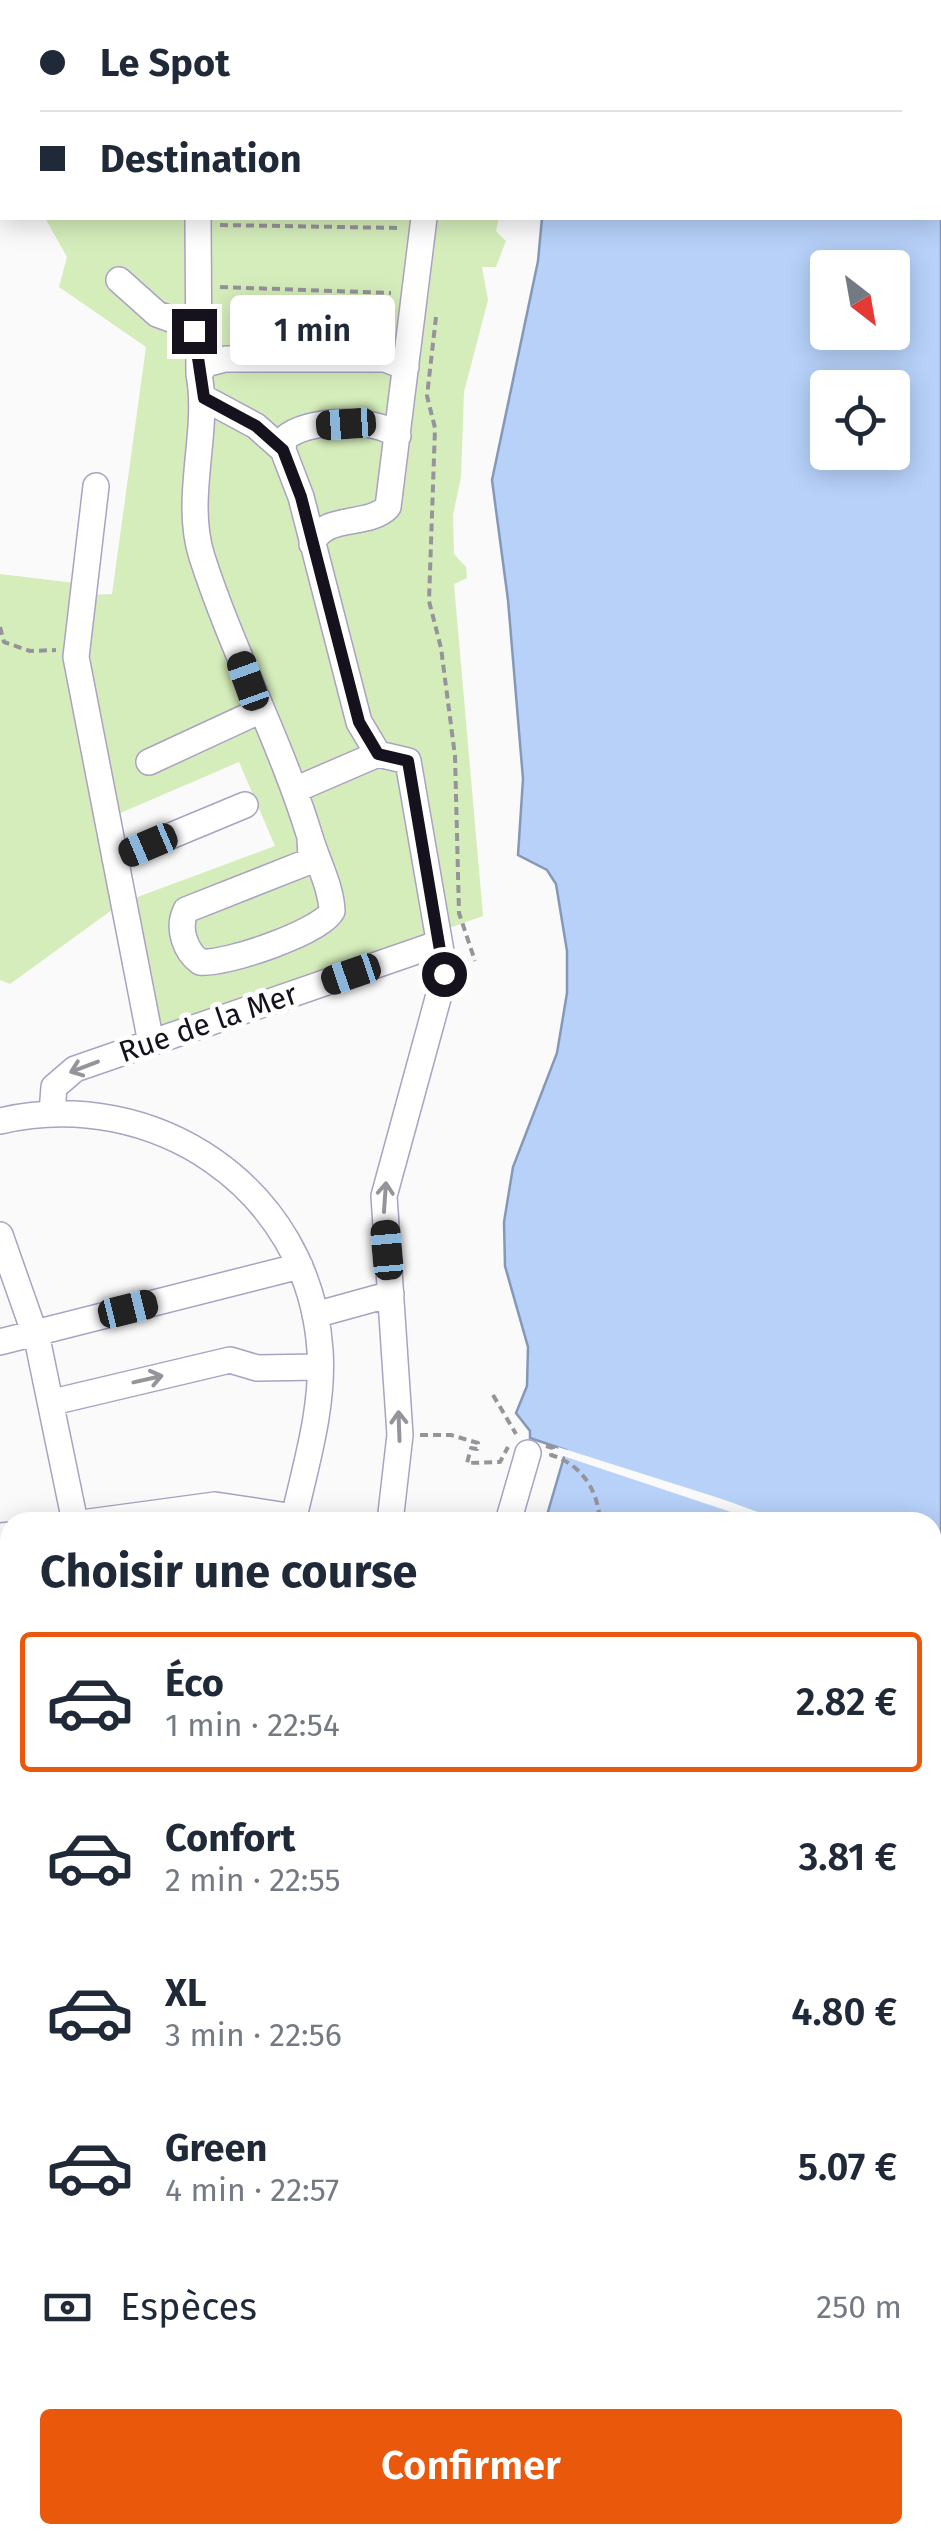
<!DOCTYPE html>
<html lang="fr">
<meta charset="utf-8">
<style>
:root{--surface:#fff;--page:#f6f6f7;--text:#1f2937;--muted:#747a83;--line:#e0e1e3;--accent:#ea580c}
body{margin:0;font-family:"Fira Sans",sans-serif;background:var(--page);color:var(--text);height:100vh;display:flex;flex-direction:column;font-size:38px;white-space:nowrap}
*{box-sizing:border-box;margin:0}
p{font-size:32px;color:var(--muted)}
.icon{flex:none;width:55px;height:55px;fill:none;stroke:currentColor;stroke-width:2;stroke-linecap:round;stroke-linejoin:round}
.map{position:relative;flex:1;overflow:hidden}
.details{position:absolute;left:0px;top:1512px;width:942px;height:1032px;display:flex;flex-direction:column;background:var(--surface);border-radius:30px 30px 0 0;box-shadow:0 5px 25px #0003}
.details>*{flex:none}
.top-card{position:absolute;left:0px;top:0px;width:942px;height:220px;box-shadow:0 5px 25px #0003;display:grid;align-content:center;height:220px;padding:0 40px;background:var(--surface)}
.needle{width:65px;rotate:149deg}
.fabs{position:absolute;left:810px;top:250px;display:grid;gap:20px}
.fabs a{display:grid;place-items:center;width:100px;height:100px;border-radius:10px;background:var(--surface);box-shadow:0 5px 25px #0003;font-size:50px}
.end{position:absolute;width:45px;height:45px;margin:-22px;border:12px solid #15121d;background:#fff;box-shadow:0 0 0 5px #fff}
.from{border-radius:50%}
.bubble{position:absolute;height:70px;border-radius:10px;background:var(--surface);box-shadow:0 5px 25px #0003;font-size:32px;font-weight:600;line-height:70px;text-align:center}
.car{position:absolute;width:30px;height:60px;margin:-30px -15px;border-radius:12px;box-shadow:0 0 8px 2px #0007;background:linear-gradient(#222 24%,#8ab4d8 0 40%,#222 0 76%,#8ab4d8 0 86%,#222 0)}
.top-card b{display:flex;align-items:center;gap:35px;height:95px;font-size:38px}
.top-card b+b{border-top:2px solid var(--line)}
.top-card i{width:25px;height:25px;background:var(--text)}
ul{padding:0;list-style:none}
li{display:flex;align-items:center;gap:30px;height:140px;margin:0 20px 15px;padding:0 20px;border:5px solid transparent;border-radius:10px}
li div{flex:1}
li b{display:block;font-size:38px}
li em{font-style:normal;font-weight:600}
li.active{border-color:var(--accent)}
li>.icon{width:90px;height:90px;stroke-width:1.5}
h2{padding:0 40px;font-size:45px;line-height:120px}
.pay{display:flex;align-items:center;gap:25px;height:110px;padding:0 40px;font-size:38px}
.pay p{margin-inline-start:auto}
.action{display:flex;gap:20px;margin-top:auto;padding:20px 40px}
.action a{flex:1;height:115px;border-radius:10px;background:var(--accent);color:#fff;font-size:40px;font-weight:600;line-height:115px;text-align:center}
.map>svg:first-child{display:block}
.green{fill:#d5edbb;fill-rule:evenodd}
.water{fill:#b7d1f9;stroke:#8698b7;stroke-width:2.5;fill-rule:evenodd}
.pier{fill:#fafafa}
.lines{fill:none;stroke-linecap:round;stroke-linejoin:round}
.minor-casing{stroke:#aaa2c2;stroke-width:28}
.path{stroke:#969499;stroke-width:4;stroke-dasharray:8 5;stroke-linecap:butt}
.minor{stroke:#fff;stroke-width:25}
.oneway{stroke:#969499}
.route{stroke:#15121d;stroke-width:12}
.labels{text-anchor:middle;dominant-baseline:central;stroke-width:10;stroke-linejoin:round;paint-order:stroke}
.street-label{font-size:30px;fill:#15121d;stroke:#fff}
</style>
<div class="map">
<svg width="941" height="2544" viewBox="0 0 941 2544">
<rect width="100%" height="100%" fill="#fafafa"/>
<path class="green" d="M0,0H517L2,2V114Z
M45,218H499L496,231L506,241L496,267H482L488,300L464,392L461,477L453,515L454,554L466,567L467,578L454,584L483,916L156,1032L127,899L10,984L0,980V574L83,584L85,639L90,595L112,594L146,347L59,287L67,257ZM239,762L275,846L135,898L118,814Z"/>
<path class="water" d="M569,0H941V2544H744L740,2535H932V1522H545L566,1450L530,1438V1431L516,1413L527,1386L528,1347L505,1266L504,1222L513,1167L557,1053L567,993V951L556,884L547,870L518,855L523,779L508,600L492,480L538,261L542,218H940V2ZM828,268H892V332H828ZM828,388H892V452H828Z"/>
<path class="pier" d="M558,1447L722,1499L785,1522H761L560,1455Z"/>
<g class="lines">
<defs>
<path id="minor" d="M198,0V2
M446,0L447,2
M198,218L199,374C210,433 183,498 202,557C233,653 281,742 310,837C317,861 331,886 332,911C321,932 225,965 200,962C185,951 177,928 186,910L305,863L311,857L310,838
M119,280L157,314L187,325L199,349
M199,374L206,364L225,359H385L406,367
M204,398L256,426L283,450L301,497L359,722L378,754L408,761L443,963V980L384,1196L400,1435L390,1522
M283,450L284,439C306,418 376,417 398,436
M96,486L76,657L151,1043
M312,544C324,513 367,528 388,507L424,218
M149,762L259,711
M297,789L378,754
M115,859L245,805
M52,1113L54,1087L75,1069L437,944
M0,1121C154,1085 309,1188 320,1350C324,1408 305,1467 293,1522
M0,1235L38,1343L75,1522
M315,1315L391,1294
M0,1342L300,1266
M53,1402L230,1360L257,1368L320,1367
M89,1522L215,1505L294,1517
M508,1522L528,1453
M0,1536L10,1535
M0,1747H10
M0,1870H10
M0,1972H10
M0,2084L10,2085
M0,2230L10,2205
M0,2464L10,2470
M97,2535L108,2544
M451,2535L453,2544
M526,2535L528,2544
M322,2544L328,2535"/>
</defs>
<use href="#minor" class="minor-casing"/>
<path class="path" d="M69,2L111,0
M478,2V0
M220,225L400,228
M220,287L391,293
M436,317L427,396L435,428L429,601L441,648L455,756L459,913L475,961
M0,627L4,642L30,651L56,650
M493,1395L516,1434
M420,1435H451L478,1443L477,1449L471,1448L467,1463L500,1462L508,1447
M546,1446L553,1448L551,1455C583,1465 598,1491 600,1522
M0,1838H10
M566,2535L569,2544"/>
<use href="#minor" class="minor"/>
</g>
<defs><path id="oneway-shaft" d="M-6 0H5M1.5-3L5.5 0L1.5 3" fill="none" stroke-width="1.6" stroke-linecap="round" stroke-linejoin="round" transform="scale(2.5)"/></defs>
<g class="oneway">
<use href="#oneway-shaft" transform="translate(84 1067) rotate(159)"/>
<use href="#oneway-shaft" transform="translate(385 1197) rotate(-86)"/>
<use href="#oneway-shaft" transform="translate(148 1379) rotate(-13)"/>
<use href="#oneway-shaft" transform="translate(399 1426) rotate(-92)"/>
</g>
<g class="lines">
<path class="route" d="M194,331L204,398L256,426L283,450L301,497L359,722L378,754L408,761L444,974"/>
</g>
<g class="labels">
<g class="street-label">
<text transform="translate(208 1023) rotate(-19)">Rue de la Mer</text>
</g>
</g>
</svg>
<div class="fabs">
<a><svg class="needle" viewBox="-14 -14 28 28"><path d="M0-13l5 13h-10z" fill="#e53935"/><path d="M0 13l5-13h-10z" fill="#747a83"/></svg></a>
<a><svg class="icon" aria-label="locate" viewBox="0 0 24 24"><circle cx="12" cy="12" r="6"/><path d="M12 2v4M12 18v4M2 12h4M18 12h4"/></svg></a>
</div>
<i class="end from" style="left:444px;top:974px"></i>
<i class="end" style="left:194px;top:331px"></i>
<div class="bubble" style="left:230px;top:295px;width:165px">1 min</div>
<i class="car" style="left:346px;top:424px;rotate:266deg"></i>
<i class="car" style="left:248px;top:681px;rotate:340deg"></i>
<i class="car" style="left:148px;top:845px;rotate:247deg"></i>
<i class="car" style="left:351px;top:974px;rotate:251deg"></i>
<i class="car" style="left:387px;top:1250px;rotate:355deg"></i>
<i class="car" style="left:128px;top:1309px;rotate:76deg"></i>
<div class="top-card">
<b><i class="from"></i>Le Spot</b>
<b><i></i>Destination</b>
</div>
<section class="details">
<h2>Choisir une course</h2>
<ul>
<li class="active"><svg class="icon" aria-label="car" viewBox="0 0 24 24"><path d="M5 17H2v-5l4-1 3-4h7l3 4 3 1v5h-3M9 17h6M6 11h13"/><circle cx="7" cy="17" r="2"/><circle cx="17" cy="17" r="2"/></svg><div><b>Éco</b><p>1 min · 22:54</p></div><em>2.82 €</em></li>
<li><svg class="icon" aria-label="car" viewBox="0 0 24 24"><path d="M5 17H2v-5l4-1 3-4h7l3 4 3 1v5h-3M9 17h6M6 11h13"/><circle cx="7" cy="17" r="2"/><circle cx="17" cy="17" r="2"/></svg><div><b>Confort</b><p>2 min · 22:55</p></div><em>3.81 €</em></li>
<li><svg class="icon" aria-label="car" viewBox="0 0 24 24"><path d="M5 17H2v-5l4-1 3-4h7l3 4 3 1v5h-3M9 17h6M6 11h13"/><circle cx="7" cy="17" r="2"/><circle cx="17" cy="17" r="2"/></svg><div><b>XL</b><p>3 min · 22:56</p></div><em>4.80 €</em></li>
<li><svg class="icon" aria-label="car" viewBox="0 0 24 24"><path d="M5 17H2v-5l4-1 3-4h7l3 4 3 1v5h-3M9 17h6M6 11h13"/><circle cx="7" cy="17" r="2"/><circle cx="17" cy="17" r="2"/></svg><div><b>Green</b><p>4 min · 22:57</p></div><em>5.07 €</em></li>
</ul>
<div class="pay"><svg class="icon" aria-label="cash" viewBox="0 0 24 24"><path d="M3 7h18v10H3z"/><circle cx="12" cy="12" r="2"/></svg>Espèces<p>250 m</p></div>
<div class="action"><a>Confirmer</a></div>
</section>
</div>
